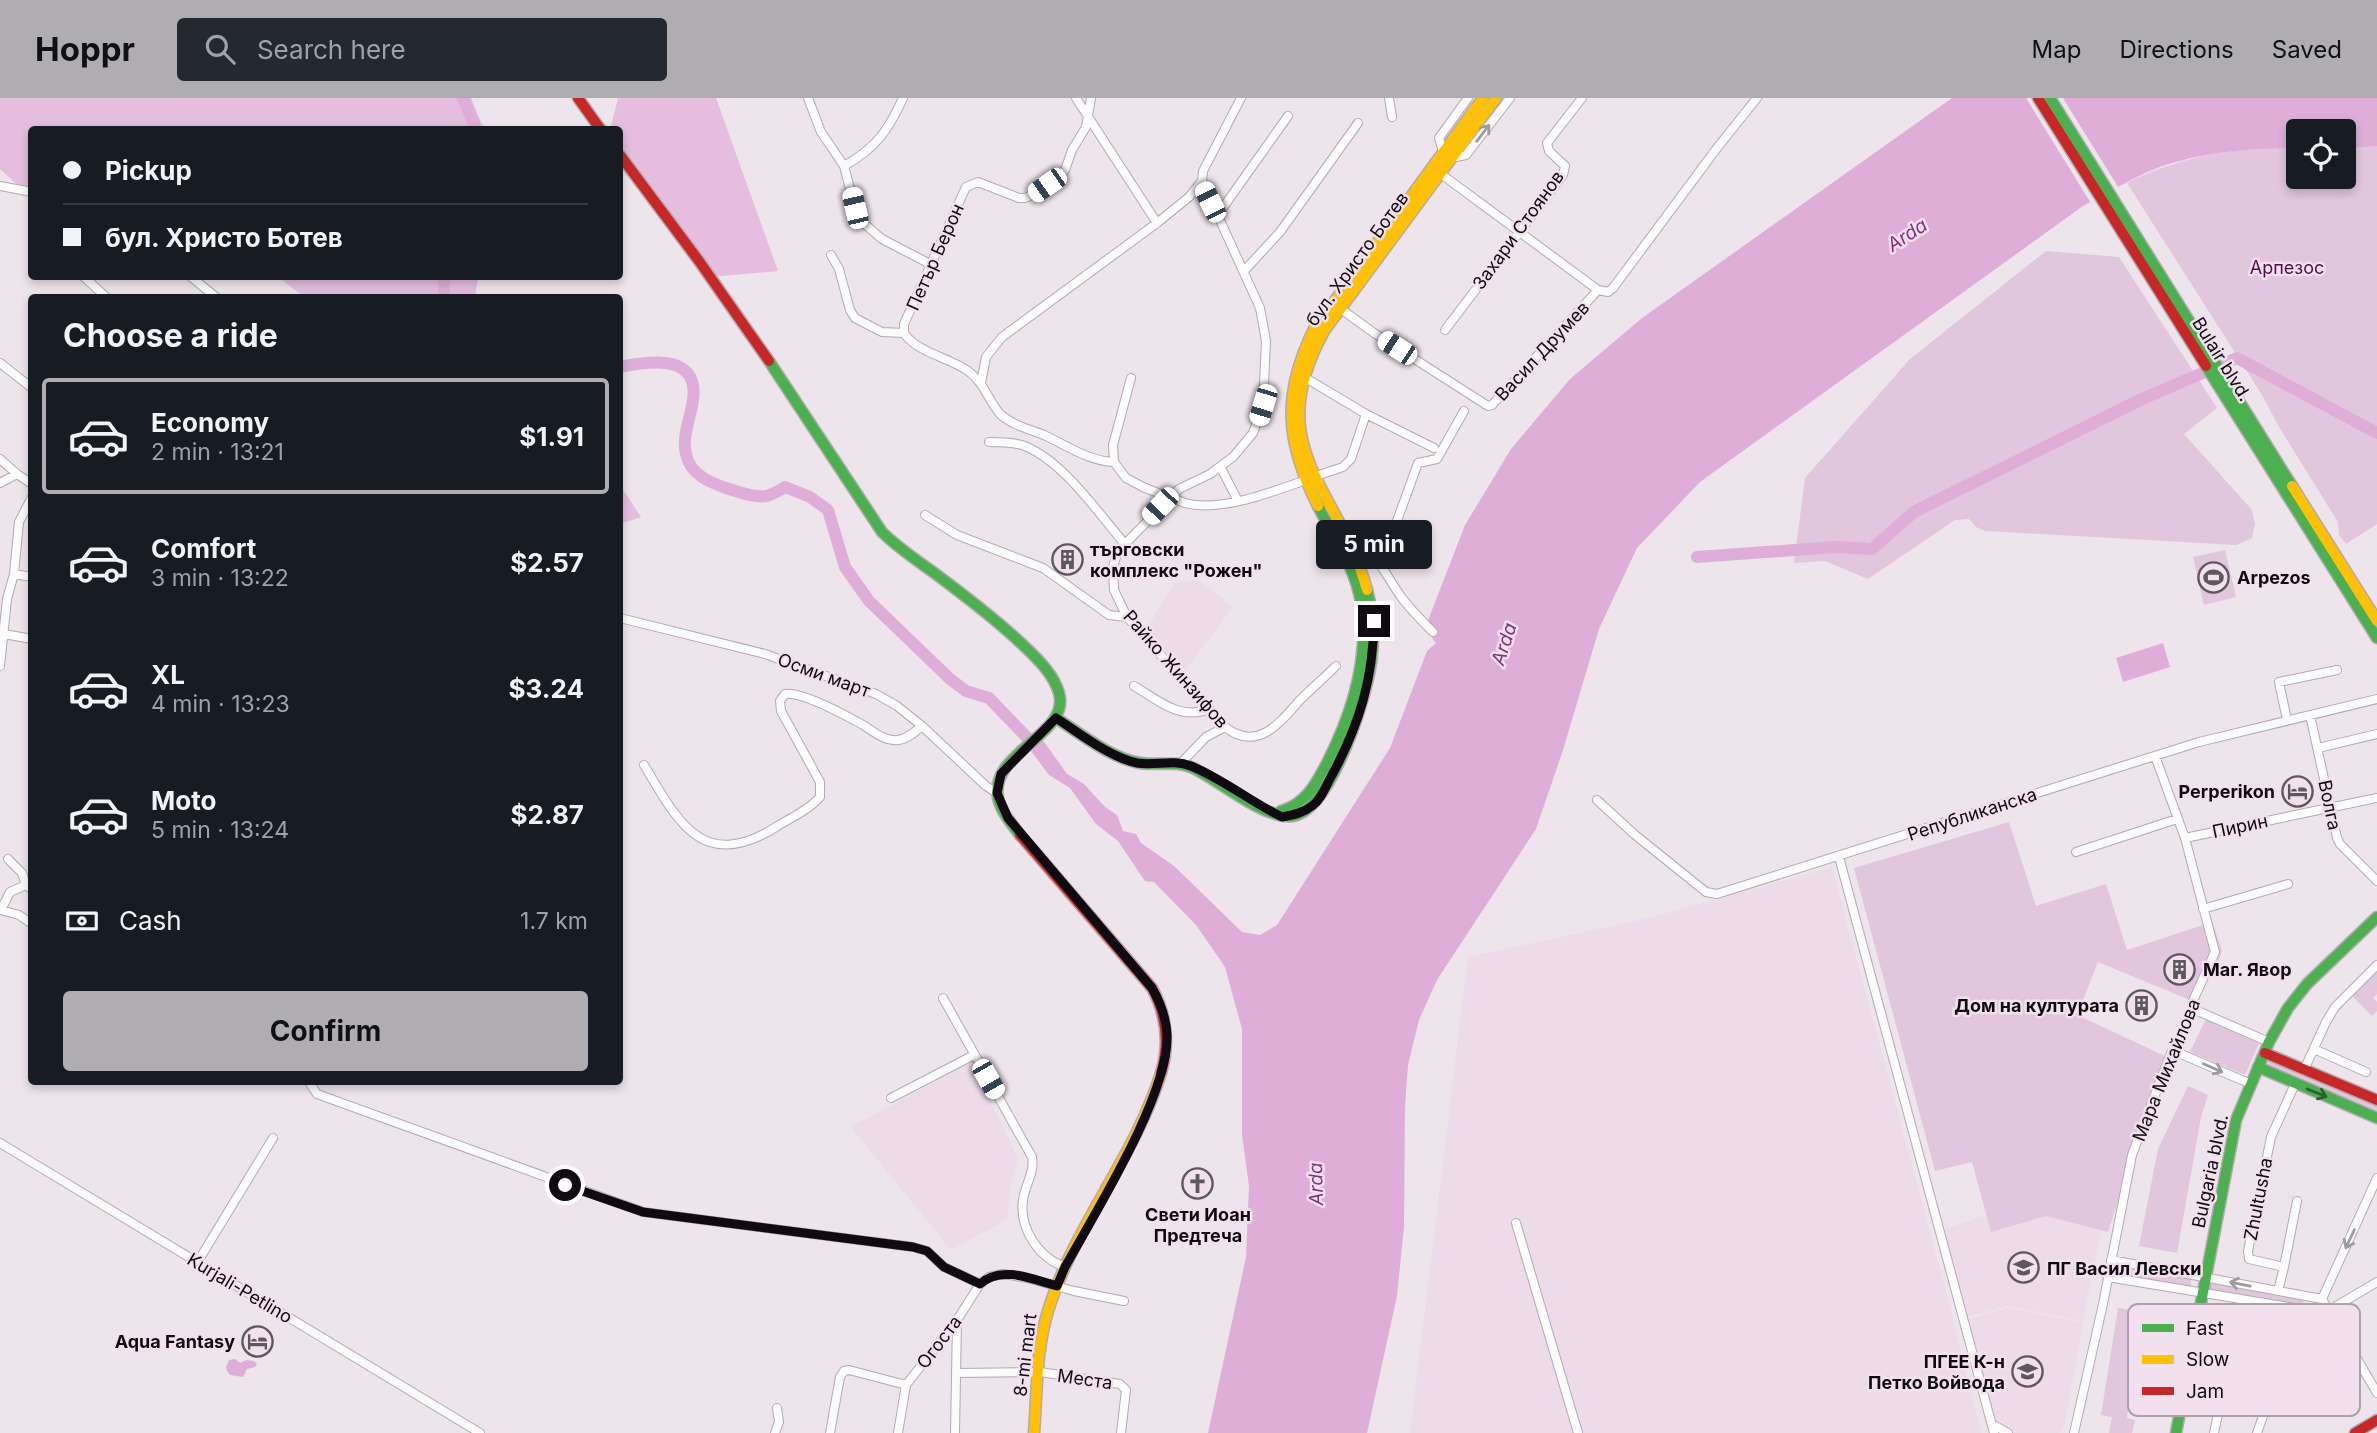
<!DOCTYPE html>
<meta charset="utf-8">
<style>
:root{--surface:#171b24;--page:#242831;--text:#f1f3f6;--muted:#9ea1a6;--line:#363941;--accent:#afadb1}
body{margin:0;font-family:Inter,sans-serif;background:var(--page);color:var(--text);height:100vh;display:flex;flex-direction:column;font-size:26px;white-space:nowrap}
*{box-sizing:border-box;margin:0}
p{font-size:23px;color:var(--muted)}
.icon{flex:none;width:38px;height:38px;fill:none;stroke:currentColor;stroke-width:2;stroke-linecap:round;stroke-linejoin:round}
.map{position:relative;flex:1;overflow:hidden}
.details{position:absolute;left:28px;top:196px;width:595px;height:791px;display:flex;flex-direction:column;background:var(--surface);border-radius:7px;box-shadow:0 4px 10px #0003}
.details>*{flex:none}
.top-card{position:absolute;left:28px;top:28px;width:595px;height:154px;border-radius:7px;box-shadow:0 4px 10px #0003;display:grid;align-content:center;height:154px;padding:0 35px;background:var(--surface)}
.controls{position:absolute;left:2286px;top:21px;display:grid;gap:14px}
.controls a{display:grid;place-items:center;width:70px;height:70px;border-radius:7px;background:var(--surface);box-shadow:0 4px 10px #0003;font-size:35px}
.end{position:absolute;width:32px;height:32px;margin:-16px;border:9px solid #100b10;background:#fff;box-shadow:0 0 0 4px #fff}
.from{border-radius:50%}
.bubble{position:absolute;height:49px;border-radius:7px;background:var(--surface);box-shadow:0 4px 10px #0003;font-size:23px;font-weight:700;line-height:49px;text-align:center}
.car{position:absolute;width:21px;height:42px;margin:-21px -10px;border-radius:9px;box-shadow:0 0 5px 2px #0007;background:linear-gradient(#fff 24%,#345 0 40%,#fff 0 76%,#345 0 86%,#fff 0)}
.top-card b{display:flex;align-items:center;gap:24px;height:66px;font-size:26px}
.top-card b+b{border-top:2px solid var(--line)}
.top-card i{width:18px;height:18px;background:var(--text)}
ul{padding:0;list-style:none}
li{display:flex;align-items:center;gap:21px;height:116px;margin:0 14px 10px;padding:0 21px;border:4px solid transparent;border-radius:7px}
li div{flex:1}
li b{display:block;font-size:26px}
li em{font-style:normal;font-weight:700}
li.active{border-color:var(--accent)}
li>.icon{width:63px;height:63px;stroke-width:1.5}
h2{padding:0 35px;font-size:32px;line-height:84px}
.pay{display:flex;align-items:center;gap:18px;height:77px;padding:0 35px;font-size:26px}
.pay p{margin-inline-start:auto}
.cta{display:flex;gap:14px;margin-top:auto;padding:14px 35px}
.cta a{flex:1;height:80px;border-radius:7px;background:var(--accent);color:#111;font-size:28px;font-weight:700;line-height:80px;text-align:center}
header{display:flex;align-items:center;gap:42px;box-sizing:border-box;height:98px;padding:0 35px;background:var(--accent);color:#111}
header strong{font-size:33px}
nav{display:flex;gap:38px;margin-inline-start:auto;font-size:24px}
.search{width:490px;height:63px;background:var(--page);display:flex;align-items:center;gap:18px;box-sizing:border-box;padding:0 24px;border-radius:7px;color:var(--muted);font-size:26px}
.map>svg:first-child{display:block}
.built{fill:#eddbea}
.green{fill:#e1c6dd}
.forest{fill:#e4bddf}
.water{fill:#deaed8}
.pier{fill:#eee4ec}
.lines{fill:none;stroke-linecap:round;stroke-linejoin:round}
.river{stroke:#deaed8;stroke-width:12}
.street-casing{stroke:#b2aab0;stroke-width:10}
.fast-casing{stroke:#b2aab0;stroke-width:13}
.slow-casing{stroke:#b2aab0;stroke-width:13}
.jam-casing{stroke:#b2aab0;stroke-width:13}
.street{stroke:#fcfbfc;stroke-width:8}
.fast{stroke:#4caf50;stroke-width:10}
.slow{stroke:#ffc107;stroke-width:10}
.jam{stroke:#c62828;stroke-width:10}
.street-bridge-casing{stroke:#b2aab0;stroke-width:10;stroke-linecap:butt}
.street-bridge{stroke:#fcfbfc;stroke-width:8}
.oneway{stroke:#9e9b9e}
.oneway2{stroke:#2e5d30}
.route{stroke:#100b10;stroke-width:9}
.labels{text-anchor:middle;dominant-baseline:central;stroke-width:5;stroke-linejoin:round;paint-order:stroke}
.street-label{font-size:18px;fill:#100b10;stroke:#f2e0ef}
.park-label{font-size:18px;fill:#560952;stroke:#f2e0ef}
.poi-label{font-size:18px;font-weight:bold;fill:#100b10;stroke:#f2e0ef;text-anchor:start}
.water-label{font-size:19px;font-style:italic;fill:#7e3478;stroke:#f2e0ef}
.key{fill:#f2e0ef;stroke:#aea0ac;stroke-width:2}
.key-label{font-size:19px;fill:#100b10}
</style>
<header>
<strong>Hoppr</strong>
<div class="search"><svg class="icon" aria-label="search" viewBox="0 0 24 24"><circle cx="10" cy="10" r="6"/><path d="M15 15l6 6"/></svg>Search here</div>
<nav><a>Map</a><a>Directions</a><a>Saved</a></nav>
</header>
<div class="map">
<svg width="2377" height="1335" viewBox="0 0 2377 1335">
<rect width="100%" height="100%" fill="#eee4ec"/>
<path class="built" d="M1198,482L1233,509L1184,574L1147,530L1175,485Z
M1832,769L1947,1197L1981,1335H1410L1468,859L1645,821Z
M972,964L1018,1061L1010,1090L1008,1121L951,1152L851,1029Z
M2021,1107L2102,1128L2083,1223L2008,1208L1967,1219L1944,1131Z
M2009,1210L2083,1225L2065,1326L2059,1335H2014L1994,1322L1968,1221Z"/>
<path class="green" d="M2377,48V426L2346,446L2339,437L2338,424L2279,329L2262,297L2127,85C2177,59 2241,47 2298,51V79H2343V51Z
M2046,153L2119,159L2217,310L2184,336L2252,412L2255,426L2252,440L2236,447L1985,433L1976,429L1969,421L1955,422L1868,481L1825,463L1794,465L1805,380L1910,261Z
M2225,452L2236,499L2204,507L2193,459Z
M2009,724L2036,808L2106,786L2127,852L2212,824L2222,852L2219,863L2190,902L2098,864L2077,917L2165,958L2108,1134L2046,1118L1991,1134L1972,1064L1935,1073L1854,770Z
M2377,863V896L2373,900L2377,904V913L2372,918L2347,893Z
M2206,921L2259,945L2245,977L2190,954Z
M2269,962L2377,1007V1015L2267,969Z
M2188,988L2208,997L2201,1019L2177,1155L2139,1148L2158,1051Z
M2112,1166L2192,1180L2190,1189L2111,1175Z
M2209,1183L2304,1199L2303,1208L2207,1192Z
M2118,1210L2145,1214L2142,1232L2149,1233L2142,1282L2133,1281L2127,1320L2135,1322L2132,1335H2109L2112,1319L2101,1317Z"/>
<path class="forest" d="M0,0H471L484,31L32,32L31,99L0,71Z
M618,0H716L778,173L710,179L620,57V32H610Z
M278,179H478L475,200L304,199Z
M620,387L641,419L620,426Z"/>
<path class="water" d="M1952,0H2377V48L2343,51V33H2298V51C2253,48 2186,56 2145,75C2124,85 2104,97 2083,108L1700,384L1637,450L1599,531L1563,652L1536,731L1437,882L1419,922L1408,967L1405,1009L1404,1129L1397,1198L1367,1335H1208L1246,1159L1249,1088L1242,1037V931L1225,869L1196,827L1154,784L1145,783L1118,743L1096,726L1070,690L1049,677L1031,653L1042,641L1067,676L1084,686L1105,709L1117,717L1123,733L1136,736L1141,745L1174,768L1242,834L1260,837L1277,827L1390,650L1427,553L1436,545L1431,539L1435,534L1427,525L1465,427L1511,351L1570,281L1642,220Z
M2163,545L2170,569L2123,584L2116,560Z
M235,1261L240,1265L246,1262L254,1263L257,1266L255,1269L247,1271L243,1279L230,1277L227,1273L226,1269L229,1262Z"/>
<path class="pier" d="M2026,0H2063L2120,92L2092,107Z"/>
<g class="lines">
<path class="river" d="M463,0L474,26V32
M444,178V200
M620,269C654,262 703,256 692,308C689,323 682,341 686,356C690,377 711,385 729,391C739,394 755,400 766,398C772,397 780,392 785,389L810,399L828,412L845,469L869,503L950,581L966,593L989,600L1038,651
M1697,459L1836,449L1872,451L1914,414L2140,302L2237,260L2377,335"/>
<defs>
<path id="street" d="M808,0L821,34L844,68L855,110L860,122L882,141L932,167
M1076,0L1157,125
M1091,0L1086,29L1072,52L1065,72L1034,96L1025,100H1019L978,84L966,89L904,226V235C917,255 949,259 968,273C984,284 988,302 1000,316C1012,327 1029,331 1044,337C1066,347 1088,363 1114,364L1126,380L1145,390
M1241,0L1203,73L1202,83L1260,210L1266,243L1263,307L1253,335L1233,359L1210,376L1179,391L1125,446L1116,459L1113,469L1114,492L1127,519L1225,629C1257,654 1279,626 1299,603C1311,591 1324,580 1336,568
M1389,0L1392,19
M1443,54L1439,40L1468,0
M1451,60L1466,57L1510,0
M844,68C876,50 888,33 903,0
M1437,73L1598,192
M0,88L32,94
M1217,118L1288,18
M831,157L839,171L850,212L855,220L882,234L904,235
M1244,173L1280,134L1358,25
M83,178L107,200
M190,178L217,200
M1341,211L1374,235L1488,308L1492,307L1598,192L1608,194L1613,190L1717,50L1757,0
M1445,232L1563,77L1565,68L1549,53L1547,45L1582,0
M0,265L32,290
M1309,282L1366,316L1434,350
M981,285L986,259L1002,239L1157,125L1189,99L1202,83
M989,344C1000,344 1011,344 1022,347C1062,361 1098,415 1125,446
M0,361L17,376
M1114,364L1113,347L1131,280
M1221,370L1238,403
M0,385L17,376L32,386
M1185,405C1228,417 1300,382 1343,369L1351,361L1366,316
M925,417L957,437L1043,470L1109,517L1127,519
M1347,437C1375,449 1385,477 1402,500C1411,512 1422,523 1433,534
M1381,467L1418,365L1437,361L1464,313
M14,476L32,479
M620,520L765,556L876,596L897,608L922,628L986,688L997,695
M4,536L32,541
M0,568L7,501L14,476L19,424L32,399
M1134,588C1158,602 1180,623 1209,611
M2310,617L2337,740L2340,746L2377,783
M2287,622L2279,584L2337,572
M2318,650L2377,636
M1181,665L1206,639L1225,629
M644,667C678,724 703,775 776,729C790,720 809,712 820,699V684L781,613L780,603L785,596C801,593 847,618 863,627C873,633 885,644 898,642C907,641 915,634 922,628
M1597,702L1634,736L1706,794L1717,796L2199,644L2377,601
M2185,740L2377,700
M2076,754L2177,721
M1839,759L1994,1335
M8,761L22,775L26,787L32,792
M26,787L10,794L1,812L19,817L32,826
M2203,811L2288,786
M943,900L1032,1059C1035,1074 1025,1087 1023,1102C1019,1131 1039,1160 1065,1169
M2193,911L2269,944
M2314,951L2366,974
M2174,953L2251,986
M2304,972L2326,924L2335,909L2377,867
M309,984L317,996L643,1114L913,1149L927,1153L944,1169L980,1186
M891,1000L974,957
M0,1045L480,1335
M1516,1125L1578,1335
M2111,1162L2322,1201
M197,1165L273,1040
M2284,1169L2297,1103
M2108,1179L2319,1214L2328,1213L2377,1184
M2278,1193L2284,1169L2249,1161L2248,1153L2271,1039L2295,986
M2322,1201L2377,1080
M2322,1201L2377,1295
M957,1275L1040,1274L1120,1286L1126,1292L1121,1335
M1992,1326L2008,1335
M775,1335L779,1324L777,1310
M830,1335L840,1279L844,1273L849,1272L906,1287
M898,1335L906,1287L957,1222L980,1186L989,1179L1003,1176L1027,1180L1074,1193L1124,1203
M955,1335L957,1222
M2074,1335L2103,1206L2132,1057L2171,955L2174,953L2193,911L2192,905L2215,854L2185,740L2155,658
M2214,1335L2234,1238L2238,1234L2244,1232L2281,1235
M2257,1335L2268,1304L2286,1209"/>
<path id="fast" d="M2050,0L2292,388
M769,263L882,434C897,449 915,461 933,474C964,497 996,521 1024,548C1038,561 1054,577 1059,595C1071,637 989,653 998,700C1001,714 1012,726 1020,737
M2206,268L2377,540
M1056,620C1081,636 1110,660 1140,665C1158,668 1177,662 1193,670C1219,682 1264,722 1293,718C1332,712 1370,591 1372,556C1374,535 1373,512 1367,492
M1281,713C1306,706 1316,686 1327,665C1352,616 1370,561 1361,505C1355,468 1334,440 1318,408
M2258,969L2377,1020
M2176,1335L2236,1022L2269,944L2288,910L2307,886L2377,819"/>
<path id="slow" d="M2292,388L2377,523
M1318,408C1285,343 1282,296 1314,231L1483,0
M1367,492C1339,389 1259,351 1324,233L1496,0
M1034,1335C1037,1295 1036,1252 1048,1213C1074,1128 1135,1059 1161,975"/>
<path id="jam" d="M578,0L601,32
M2038,0L2206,268
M620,57L699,163L769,263
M1020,737L1152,890C1167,918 1170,945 1161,975
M2265,955L2377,1002
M2355,1335L2377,1322"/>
</defs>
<use href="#street" class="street-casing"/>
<use href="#fast" class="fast-casing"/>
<use href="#slow" class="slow-casing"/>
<use href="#jam" class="jam-casing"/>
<use href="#street" class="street"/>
<use href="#fast" class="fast"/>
<use href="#slow" class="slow"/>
<use href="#jam" class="jam"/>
<defs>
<path id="street-bridge" d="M1145,390L1185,405"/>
</defs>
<use href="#street-bridge" class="street-bridge-casing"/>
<use href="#street-bridge" class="street-bridge"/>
</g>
<defs><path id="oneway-shaft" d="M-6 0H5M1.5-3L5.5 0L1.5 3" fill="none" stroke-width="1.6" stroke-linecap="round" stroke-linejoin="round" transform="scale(1.75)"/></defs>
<g class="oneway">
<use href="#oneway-shaft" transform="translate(1483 35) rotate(-53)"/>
<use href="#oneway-shaft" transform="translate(2213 970) rotate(24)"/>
<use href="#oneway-shaft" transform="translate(2350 1141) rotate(115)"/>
<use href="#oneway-shaft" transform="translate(2240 1186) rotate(-169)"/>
</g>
<use class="oneway2" href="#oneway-shaft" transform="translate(2317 995) rotate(22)"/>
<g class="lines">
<path class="route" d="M565,1087L643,1114L913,1149L927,1153L944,1169L980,1186C1001,1167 1032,1181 1057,1188L1065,1169C1095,1115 1170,995 1167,936C1166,919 1160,904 1152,890L1008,720L997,695L1001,676L1056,620C1079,635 1111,660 1137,665C1155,668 1173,661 1191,668C1223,681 1251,704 1282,719C1293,717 1303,715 1312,708C1322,701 1326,687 1332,677C1360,625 1373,581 1374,523"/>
</g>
<defs>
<symbol id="building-ring" viewBox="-11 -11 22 22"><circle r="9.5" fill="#f2e0ef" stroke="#5e575d" stroke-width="1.5"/><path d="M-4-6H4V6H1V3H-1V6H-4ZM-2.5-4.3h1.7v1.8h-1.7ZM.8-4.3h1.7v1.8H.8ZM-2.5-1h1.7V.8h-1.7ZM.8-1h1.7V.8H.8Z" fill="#5e575d"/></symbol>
<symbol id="stadium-ring" viewBox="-11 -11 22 22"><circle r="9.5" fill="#f2e0ef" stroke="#5e575d" stroke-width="1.5"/><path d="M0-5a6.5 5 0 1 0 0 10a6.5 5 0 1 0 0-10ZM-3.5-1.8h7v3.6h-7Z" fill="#5e575d"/></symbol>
<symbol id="hotel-ring" viewBox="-11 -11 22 22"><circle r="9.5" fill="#f2e0ef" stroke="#5e575d" stroke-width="1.5"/><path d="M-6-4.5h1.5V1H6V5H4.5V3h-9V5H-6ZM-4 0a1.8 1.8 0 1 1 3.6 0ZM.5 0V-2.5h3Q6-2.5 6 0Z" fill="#5e575d"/></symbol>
<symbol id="church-ring" viewBox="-11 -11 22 22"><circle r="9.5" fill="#f2e0ef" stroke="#5e575d" stroke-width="1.5"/><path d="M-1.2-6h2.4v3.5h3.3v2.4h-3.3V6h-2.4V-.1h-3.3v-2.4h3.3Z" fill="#5e575d"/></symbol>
<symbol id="school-ring" viewBox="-11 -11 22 22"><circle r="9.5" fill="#f2e0ef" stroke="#5e575d" stroke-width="1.5"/><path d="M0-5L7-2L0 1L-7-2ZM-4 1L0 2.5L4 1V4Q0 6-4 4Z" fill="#5e575d"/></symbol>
</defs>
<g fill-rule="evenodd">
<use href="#building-ring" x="1050" y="444" width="35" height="35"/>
<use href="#stadium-ring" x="2196" y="462" width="35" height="35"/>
<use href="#hotel-ring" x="2280" y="676" width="35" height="35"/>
<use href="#building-ring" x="2162" y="854" width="35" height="35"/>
<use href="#building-ring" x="2124" y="890" width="35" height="35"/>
<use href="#church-ring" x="1180" y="1068" width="35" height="35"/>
<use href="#school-ring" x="2006" y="1152" width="35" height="35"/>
<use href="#hotel-ring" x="240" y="1226" width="35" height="35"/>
<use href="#school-ring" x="2010" y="1256" width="35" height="35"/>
</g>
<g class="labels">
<g class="street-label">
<text transform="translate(1518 132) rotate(-54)">Захари Стоянов</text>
<text transform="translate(935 159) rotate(-66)">Петър Берон</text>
<text transform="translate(1357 161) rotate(-54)">бул. Христо Ботев</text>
<text transform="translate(1542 253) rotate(-47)">Васил Друмев</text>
<text transform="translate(2222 261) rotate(58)">Bulair blvd.</text>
<text transform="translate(1176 571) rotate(49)">Райко Жинзифов</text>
<text transform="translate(824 577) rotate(20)">Осми март</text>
<text transform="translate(2330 707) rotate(78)">Волга</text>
<text transform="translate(1972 716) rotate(-18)">Републиканска</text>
<text transform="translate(2240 728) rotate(-12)">Пирин</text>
<text transform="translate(2166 972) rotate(-68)">Мара Михайлова</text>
<text transform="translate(2210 1073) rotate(-78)">Bulgaria blvd.</text>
<text transform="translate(2258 1101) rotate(-79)">Zhultusha</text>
<text transform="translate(240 1190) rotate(31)">Kurjali-Petlino</text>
<text transform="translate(939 1244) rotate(-53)">Огоста</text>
<text transform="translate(1025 1257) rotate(-83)">8-mi mart</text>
<text transform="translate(1085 1281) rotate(8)">Места</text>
</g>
<g class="park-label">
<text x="2287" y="169">Арпезос</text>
</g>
<g class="poi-label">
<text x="1090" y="451">търговски<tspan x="1090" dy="21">комплекс "Рожен"</tspan></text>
<text x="2237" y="479">Arpezos</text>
<text x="2275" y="693" text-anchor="end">Perperikon</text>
<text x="2203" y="871">Маг. Явор</text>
<text x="2119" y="907" text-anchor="end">Дом на културата</text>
<text x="1198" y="1116" text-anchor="middle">Свети Иоан<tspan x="1198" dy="21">Предтеча</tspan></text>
<text x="2047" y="1170">ПГ Васил Левски</text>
<text x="235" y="1243" text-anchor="end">Aqua Fantasy</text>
<text x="2005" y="1263" text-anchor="end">ПГЕЕ К-н<tspan x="2005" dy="21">Петко Войвода</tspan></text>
</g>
<g class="water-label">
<text transform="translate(1907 137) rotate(-33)">Arda</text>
<text transform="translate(1504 546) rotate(-72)">Arda</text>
<text transform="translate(1316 1086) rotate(-91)">Arda</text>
</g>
</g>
<rect x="2128" y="1206" width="232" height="112" rx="10" class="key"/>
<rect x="2142" y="1226" width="32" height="8" fill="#4caf50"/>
<rect x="2142" y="1257" width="32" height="9" fill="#ffc107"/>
<rect x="2142" y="1289" width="32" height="8" fill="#c62828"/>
<g class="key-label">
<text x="2186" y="1237">Fast</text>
<text x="2186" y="1268">Slow</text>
<text x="2186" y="1300">Jam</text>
</g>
</svg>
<div class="controls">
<a><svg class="icon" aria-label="locate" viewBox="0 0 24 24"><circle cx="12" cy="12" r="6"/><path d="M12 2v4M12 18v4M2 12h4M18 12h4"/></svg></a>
</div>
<i class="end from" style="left:565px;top:1087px"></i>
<i class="end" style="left:1374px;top:523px"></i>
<div class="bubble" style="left:1316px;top:422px;width:116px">5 min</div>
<i class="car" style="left:1047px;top:87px;rotate:235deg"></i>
<i class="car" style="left:1210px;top:104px;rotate:334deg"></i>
<i class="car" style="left:855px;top:110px;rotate:347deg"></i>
<i class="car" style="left:1397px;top:250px;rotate:303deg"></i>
<i class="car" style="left:1263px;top:307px;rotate:197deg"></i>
<i class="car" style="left:1160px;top:408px;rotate:223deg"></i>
<i class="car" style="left:988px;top:981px;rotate:150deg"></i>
<div class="top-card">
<b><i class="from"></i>Pickup</b>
<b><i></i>бул. Христо Ботев</b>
</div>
<section class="details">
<h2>Choose a ride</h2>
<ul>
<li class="active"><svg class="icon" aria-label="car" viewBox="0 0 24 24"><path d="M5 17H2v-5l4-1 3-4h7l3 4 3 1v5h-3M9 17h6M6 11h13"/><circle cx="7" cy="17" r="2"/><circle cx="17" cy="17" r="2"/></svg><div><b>Economy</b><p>2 min · 13:21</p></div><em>$1.91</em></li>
<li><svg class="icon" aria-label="car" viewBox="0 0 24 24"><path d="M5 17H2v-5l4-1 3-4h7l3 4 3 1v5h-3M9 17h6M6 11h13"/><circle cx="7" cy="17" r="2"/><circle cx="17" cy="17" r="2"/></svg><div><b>Comfort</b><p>3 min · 13:22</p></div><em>$2.57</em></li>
<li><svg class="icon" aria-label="car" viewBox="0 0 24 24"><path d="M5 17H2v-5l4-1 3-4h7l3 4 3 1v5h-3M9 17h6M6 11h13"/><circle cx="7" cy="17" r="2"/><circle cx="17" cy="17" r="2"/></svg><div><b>XL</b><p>4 min · 13:23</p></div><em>$3.24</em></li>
<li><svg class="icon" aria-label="car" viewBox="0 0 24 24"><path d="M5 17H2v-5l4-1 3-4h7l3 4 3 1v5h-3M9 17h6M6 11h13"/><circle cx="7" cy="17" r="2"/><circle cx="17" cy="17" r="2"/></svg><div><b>Moto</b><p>5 min · 13:24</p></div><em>$2.87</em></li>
</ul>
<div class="pay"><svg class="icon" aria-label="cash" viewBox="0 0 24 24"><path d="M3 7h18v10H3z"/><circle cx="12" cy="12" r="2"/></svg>Cash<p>1.7 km</p></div>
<div class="cta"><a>Confirm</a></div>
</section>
</div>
